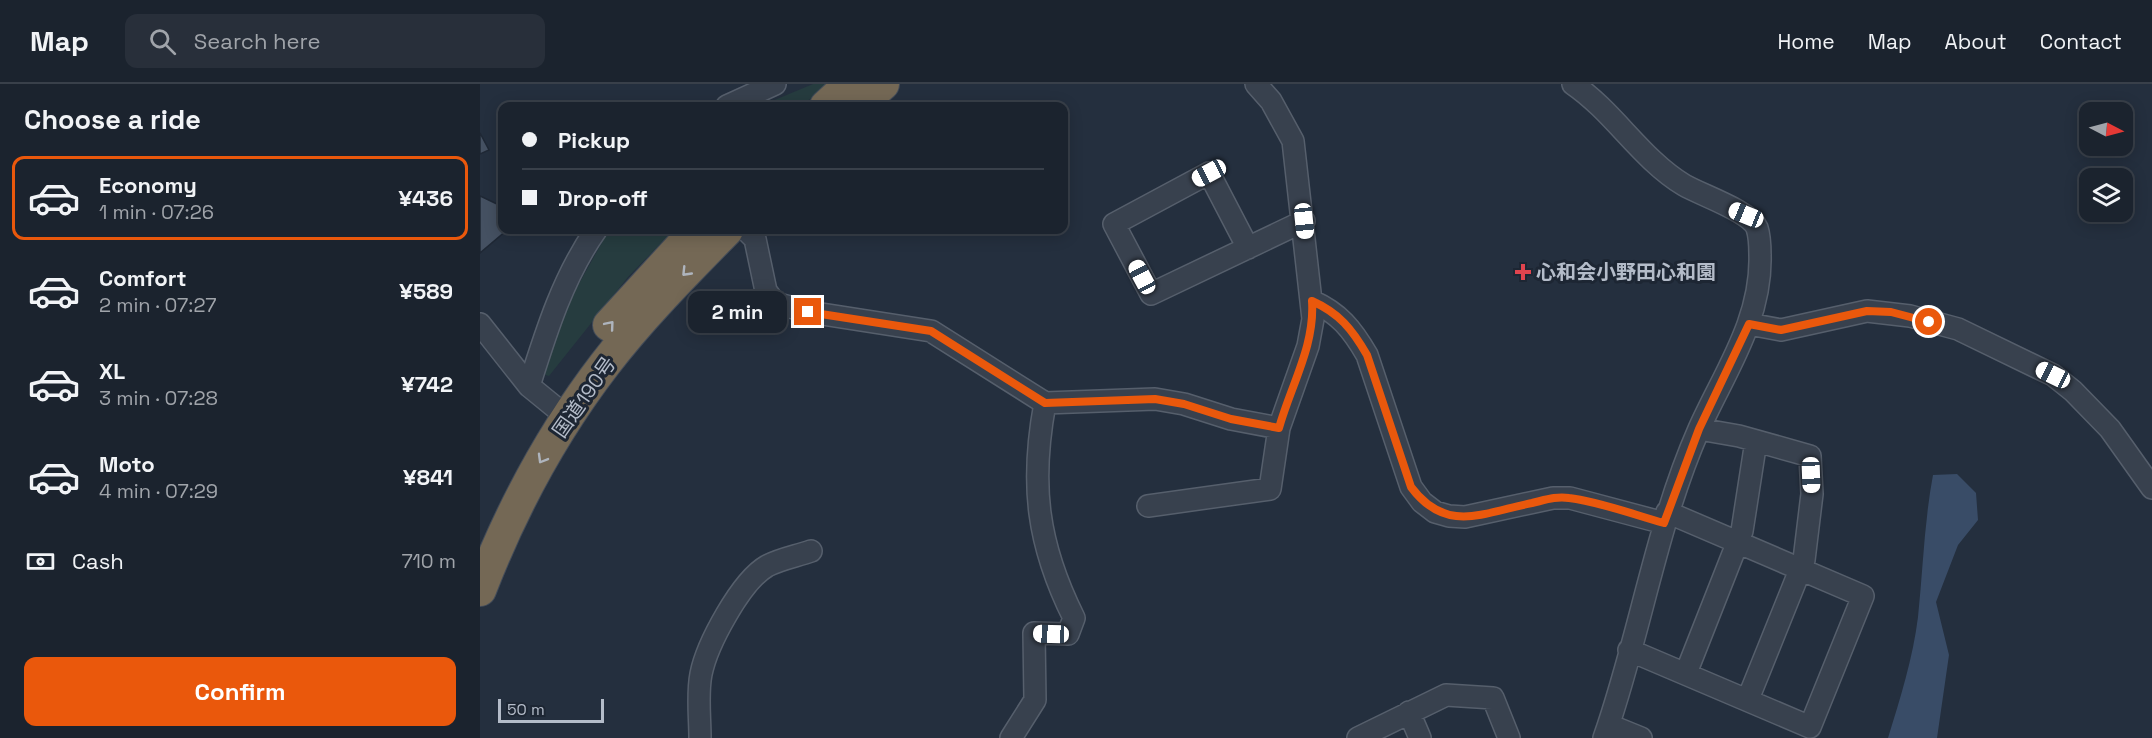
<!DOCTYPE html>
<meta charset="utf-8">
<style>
:root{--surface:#1b232e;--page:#282f3a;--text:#f1f3f6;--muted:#a0a4aa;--line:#39404a;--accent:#ea580c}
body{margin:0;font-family:"Space Grotesk","Noto Sans JP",sans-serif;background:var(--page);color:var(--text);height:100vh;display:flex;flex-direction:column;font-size:22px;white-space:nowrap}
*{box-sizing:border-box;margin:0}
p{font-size:20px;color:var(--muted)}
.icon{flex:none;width:33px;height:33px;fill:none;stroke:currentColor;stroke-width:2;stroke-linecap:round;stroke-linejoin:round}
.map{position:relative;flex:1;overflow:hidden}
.details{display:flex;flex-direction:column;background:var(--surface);width:480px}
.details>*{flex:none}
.banner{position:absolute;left:18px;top:18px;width:570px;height:132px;border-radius:12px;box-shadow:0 3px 15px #0003,0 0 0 2px var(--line);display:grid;align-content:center;height:132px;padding:0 24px;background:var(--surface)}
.needle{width:39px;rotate:96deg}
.fabs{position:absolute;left:1599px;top:18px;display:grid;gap:12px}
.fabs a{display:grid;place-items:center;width:54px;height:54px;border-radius:12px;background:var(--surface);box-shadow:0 3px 15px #0003,0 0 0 2px var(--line);font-size:30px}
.scale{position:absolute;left:18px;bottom:15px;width:106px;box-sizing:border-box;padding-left:6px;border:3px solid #b4bcc9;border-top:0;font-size:16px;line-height:21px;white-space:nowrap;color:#b4bcc9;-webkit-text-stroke:4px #1d2633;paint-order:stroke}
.end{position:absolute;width:27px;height:27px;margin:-14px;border:8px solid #ea580c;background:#fff;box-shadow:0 0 0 3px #fff}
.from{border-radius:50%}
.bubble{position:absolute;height:42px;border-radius:12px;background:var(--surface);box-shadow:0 3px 15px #0003,0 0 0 2px var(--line);font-size:20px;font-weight:700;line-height:42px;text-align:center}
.car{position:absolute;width:18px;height:36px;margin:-18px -9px;border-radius:8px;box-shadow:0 0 4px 2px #0007;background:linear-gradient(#fff 24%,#345 0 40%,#fff 0 76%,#345 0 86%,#fff 0)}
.banner b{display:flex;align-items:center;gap:21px;height:57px;font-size:22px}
.banner b+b{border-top:2px solid var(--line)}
.banner i{width:15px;height:15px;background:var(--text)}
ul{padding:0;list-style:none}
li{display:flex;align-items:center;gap:18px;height:84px;margin:0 12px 9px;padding:0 12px;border:3px solid transparent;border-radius:12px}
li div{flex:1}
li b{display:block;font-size:22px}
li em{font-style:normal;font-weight:700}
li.current{border-color:var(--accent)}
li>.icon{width:54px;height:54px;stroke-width:1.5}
h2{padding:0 24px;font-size:27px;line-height:72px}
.pay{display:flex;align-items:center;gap:15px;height:66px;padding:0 24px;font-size:22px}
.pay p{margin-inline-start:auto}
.action{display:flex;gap:12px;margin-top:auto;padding:12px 24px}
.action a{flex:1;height:69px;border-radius:12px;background:var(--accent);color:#fff;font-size:24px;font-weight:700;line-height:69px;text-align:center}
header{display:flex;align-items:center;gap:36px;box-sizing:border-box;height:84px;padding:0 30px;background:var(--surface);border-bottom:2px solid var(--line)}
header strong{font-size:28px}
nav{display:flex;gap:33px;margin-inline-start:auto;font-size:21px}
.search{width:420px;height:54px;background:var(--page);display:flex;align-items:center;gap:15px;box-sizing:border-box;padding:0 21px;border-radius:12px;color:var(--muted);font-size:22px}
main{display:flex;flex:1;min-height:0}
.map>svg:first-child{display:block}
.green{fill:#263c3f}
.water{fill:#394c67}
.building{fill:#455162;stroke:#1f2835;stroke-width:1.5}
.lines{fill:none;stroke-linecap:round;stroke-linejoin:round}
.minor-casing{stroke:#565f6c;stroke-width:24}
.highway-casing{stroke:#434c59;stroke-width:34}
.minor{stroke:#38414e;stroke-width:21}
.highway{stroke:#746855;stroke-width:32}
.oneway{stroke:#aeb4bd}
.route{stroke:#ea580c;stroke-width:8}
.health-dot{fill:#e0444e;stroke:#1d2633;stroke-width:2}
.labels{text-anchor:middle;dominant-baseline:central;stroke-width:6;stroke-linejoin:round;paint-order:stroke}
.poi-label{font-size:20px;font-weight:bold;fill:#b4bcc9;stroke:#1d2633;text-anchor:start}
.street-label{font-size:20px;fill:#b4bcc9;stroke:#1d2633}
</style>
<header>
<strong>Map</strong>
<div class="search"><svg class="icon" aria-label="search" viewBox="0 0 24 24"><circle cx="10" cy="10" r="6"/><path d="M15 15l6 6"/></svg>Search here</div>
<nav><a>Home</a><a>Map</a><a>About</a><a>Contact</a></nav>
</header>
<main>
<section class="details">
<h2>Choose a ride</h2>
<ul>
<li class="current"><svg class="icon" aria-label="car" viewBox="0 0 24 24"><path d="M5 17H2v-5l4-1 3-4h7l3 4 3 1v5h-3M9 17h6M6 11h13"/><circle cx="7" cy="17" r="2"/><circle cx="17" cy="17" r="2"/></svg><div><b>Economy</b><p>1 min · 07:26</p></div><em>¥436</em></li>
<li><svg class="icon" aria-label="car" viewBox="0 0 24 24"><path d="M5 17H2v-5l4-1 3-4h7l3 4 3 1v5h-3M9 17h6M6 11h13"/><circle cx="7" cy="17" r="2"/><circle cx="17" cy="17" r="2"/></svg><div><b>Comfort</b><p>2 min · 07:27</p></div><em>¥589</em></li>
<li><svg class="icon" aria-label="car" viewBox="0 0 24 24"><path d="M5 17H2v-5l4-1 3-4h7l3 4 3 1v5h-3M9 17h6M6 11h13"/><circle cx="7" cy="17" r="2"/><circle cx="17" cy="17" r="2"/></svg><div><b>XL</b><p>3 min · 07:28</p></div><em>¥742</em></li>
<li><svg class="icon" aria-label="car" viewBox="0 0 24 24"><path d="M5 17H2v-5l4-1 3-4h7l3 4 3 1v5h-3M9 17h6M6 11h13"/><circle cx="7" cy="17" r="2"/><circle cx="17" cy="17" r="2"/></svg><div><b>Moto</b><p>4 min · 07:29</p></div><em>¥841</em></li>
</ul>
<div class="pay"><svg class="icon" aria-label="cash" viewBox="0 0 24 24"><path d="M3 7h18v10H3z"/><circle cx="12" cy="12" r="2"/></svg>Cash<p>710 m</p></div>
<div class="action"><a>Confirm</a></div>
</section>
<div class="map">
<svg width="1672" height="654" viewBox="0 0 1672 654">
<rect width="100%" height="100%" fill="#242f3e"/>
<path class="green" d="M333,0H347L322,22H280Z
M129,146H194L148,193L69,292L62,290L82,230Z"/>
<path class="water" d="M1477,390L1496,409L1498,436L1478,461L1456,518L1469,571L1457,654H1408C1420,615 1433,574 1438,533C1443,486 1444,439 1453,391Z"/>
<path class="building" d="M0,49L9,66L0,70Z
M0,112L17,120L22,115V146H27L0,169Z"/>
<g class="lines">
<defs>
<path id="minor" d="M1093,0C1134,28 1161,75 1204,101C1221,111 1270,127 1277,144C1280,153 1280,163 1280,171C1282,236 1244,289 1219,345C1175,445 1160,552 1124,654
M247,22L295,0
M266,146L275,155L286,207L295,219L329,228L451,247L565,319L675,315L704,320L751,335L799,344L828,262L833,235L813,57L791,17L776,0
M768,164L729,89L634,140L671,210L824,137
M832,217C859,229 872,245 887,271L931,403L942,418L955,428L969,432L985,433L1073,414H1090L1184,439
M0,240L49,302L87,333
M1269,240L1301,246L1387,227L1430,232L1478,245L1573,291L1593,307L1630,345L1672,404
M49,302C66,248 83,193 116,146
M1219,345L1259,352L1330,372L1332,410L1324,476L1268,615
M668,422L790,405L799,344
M1149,566L1330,643L1383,512L1187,428
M1206,589L1262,447L1276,357
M929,628L940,654
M1129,641L1161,654
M220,654C220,633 217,610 221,590C227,560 261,497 287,482C300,475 317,472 331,467
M531,654L555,616L554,549L588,550L594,534C557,460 550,400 565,319
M878,654L966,611L1013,614L1029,654"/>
<path id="highway" d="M346,22L370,0
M378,22L403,0
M129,241L216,146
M0,506C31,426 72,349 125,280C162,232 205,189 247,146"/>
</defs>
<use href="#minor" class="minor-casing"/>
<use href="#highway" class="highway-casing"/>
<use href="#minor" class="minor"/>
<use href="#highway" class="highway"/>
</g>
<defs><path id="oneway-chevron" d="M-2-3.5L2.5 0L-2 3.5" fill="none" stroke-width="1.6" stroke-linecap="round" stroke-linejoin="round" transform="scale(1.5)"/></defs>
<g class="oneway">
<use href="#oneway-chevron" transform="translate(206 188) rotate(134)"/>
<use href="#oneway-chevron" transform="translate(130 241) rotate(-50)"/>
<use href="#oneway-chevron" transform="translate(62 375) rotate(120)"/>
</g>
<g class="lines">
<path class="route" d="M328,228L451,247L565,319L675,315L704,320L751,335L799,344C811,301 835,262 832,217C859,229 872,245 887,271L931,403C966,450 1003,429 1052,419C1065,416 1076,412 1089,414C1117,417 1155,431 1184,439L1219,345L1269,240L1301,246L1387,227L1411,228L1449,238"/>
</g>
<path class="health-dot" d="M1040 179h6v6h6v6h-6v6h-6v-6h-6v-6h6z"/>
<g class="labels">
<g class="poi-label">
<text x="1056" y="188">心和会小野田心和園</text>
</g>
<g class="street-label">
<text transform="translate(104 313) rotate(-55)">国道190号</text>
</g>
</g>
</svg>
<div class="fabs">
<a><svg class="needle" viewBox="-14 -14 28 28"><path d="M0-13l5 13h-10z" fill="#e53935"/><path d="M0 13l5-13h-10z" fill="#a0a4aa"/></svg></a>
<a><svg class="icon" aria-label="layers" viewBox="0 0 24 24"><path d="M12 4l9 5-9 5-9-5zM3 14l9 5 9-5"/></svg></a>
</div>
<div class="scale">50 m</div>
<i class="end from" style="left:1449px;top:238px"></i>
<i class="end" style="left:328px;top:228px"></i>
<div class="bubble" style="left:208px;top:207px;width:99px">2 min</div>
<i class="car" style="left:729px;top:89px;rotate:242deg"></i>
<i class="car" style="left:1266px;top:131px;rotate:292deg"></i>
<i class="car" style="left:824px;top:137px;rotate:174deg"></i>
<i class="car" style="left:662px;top:193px;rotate:332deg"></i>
<i class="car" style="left:1573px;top:291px;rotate:296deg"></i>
<i class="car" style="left:1331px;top:391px;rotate:178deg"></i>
<i class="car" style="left:571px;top:550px;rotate:272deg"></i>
<div class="banner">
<b><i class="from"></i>Pickup</b>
<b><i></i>Drop-off</b>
</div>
</div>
</main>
